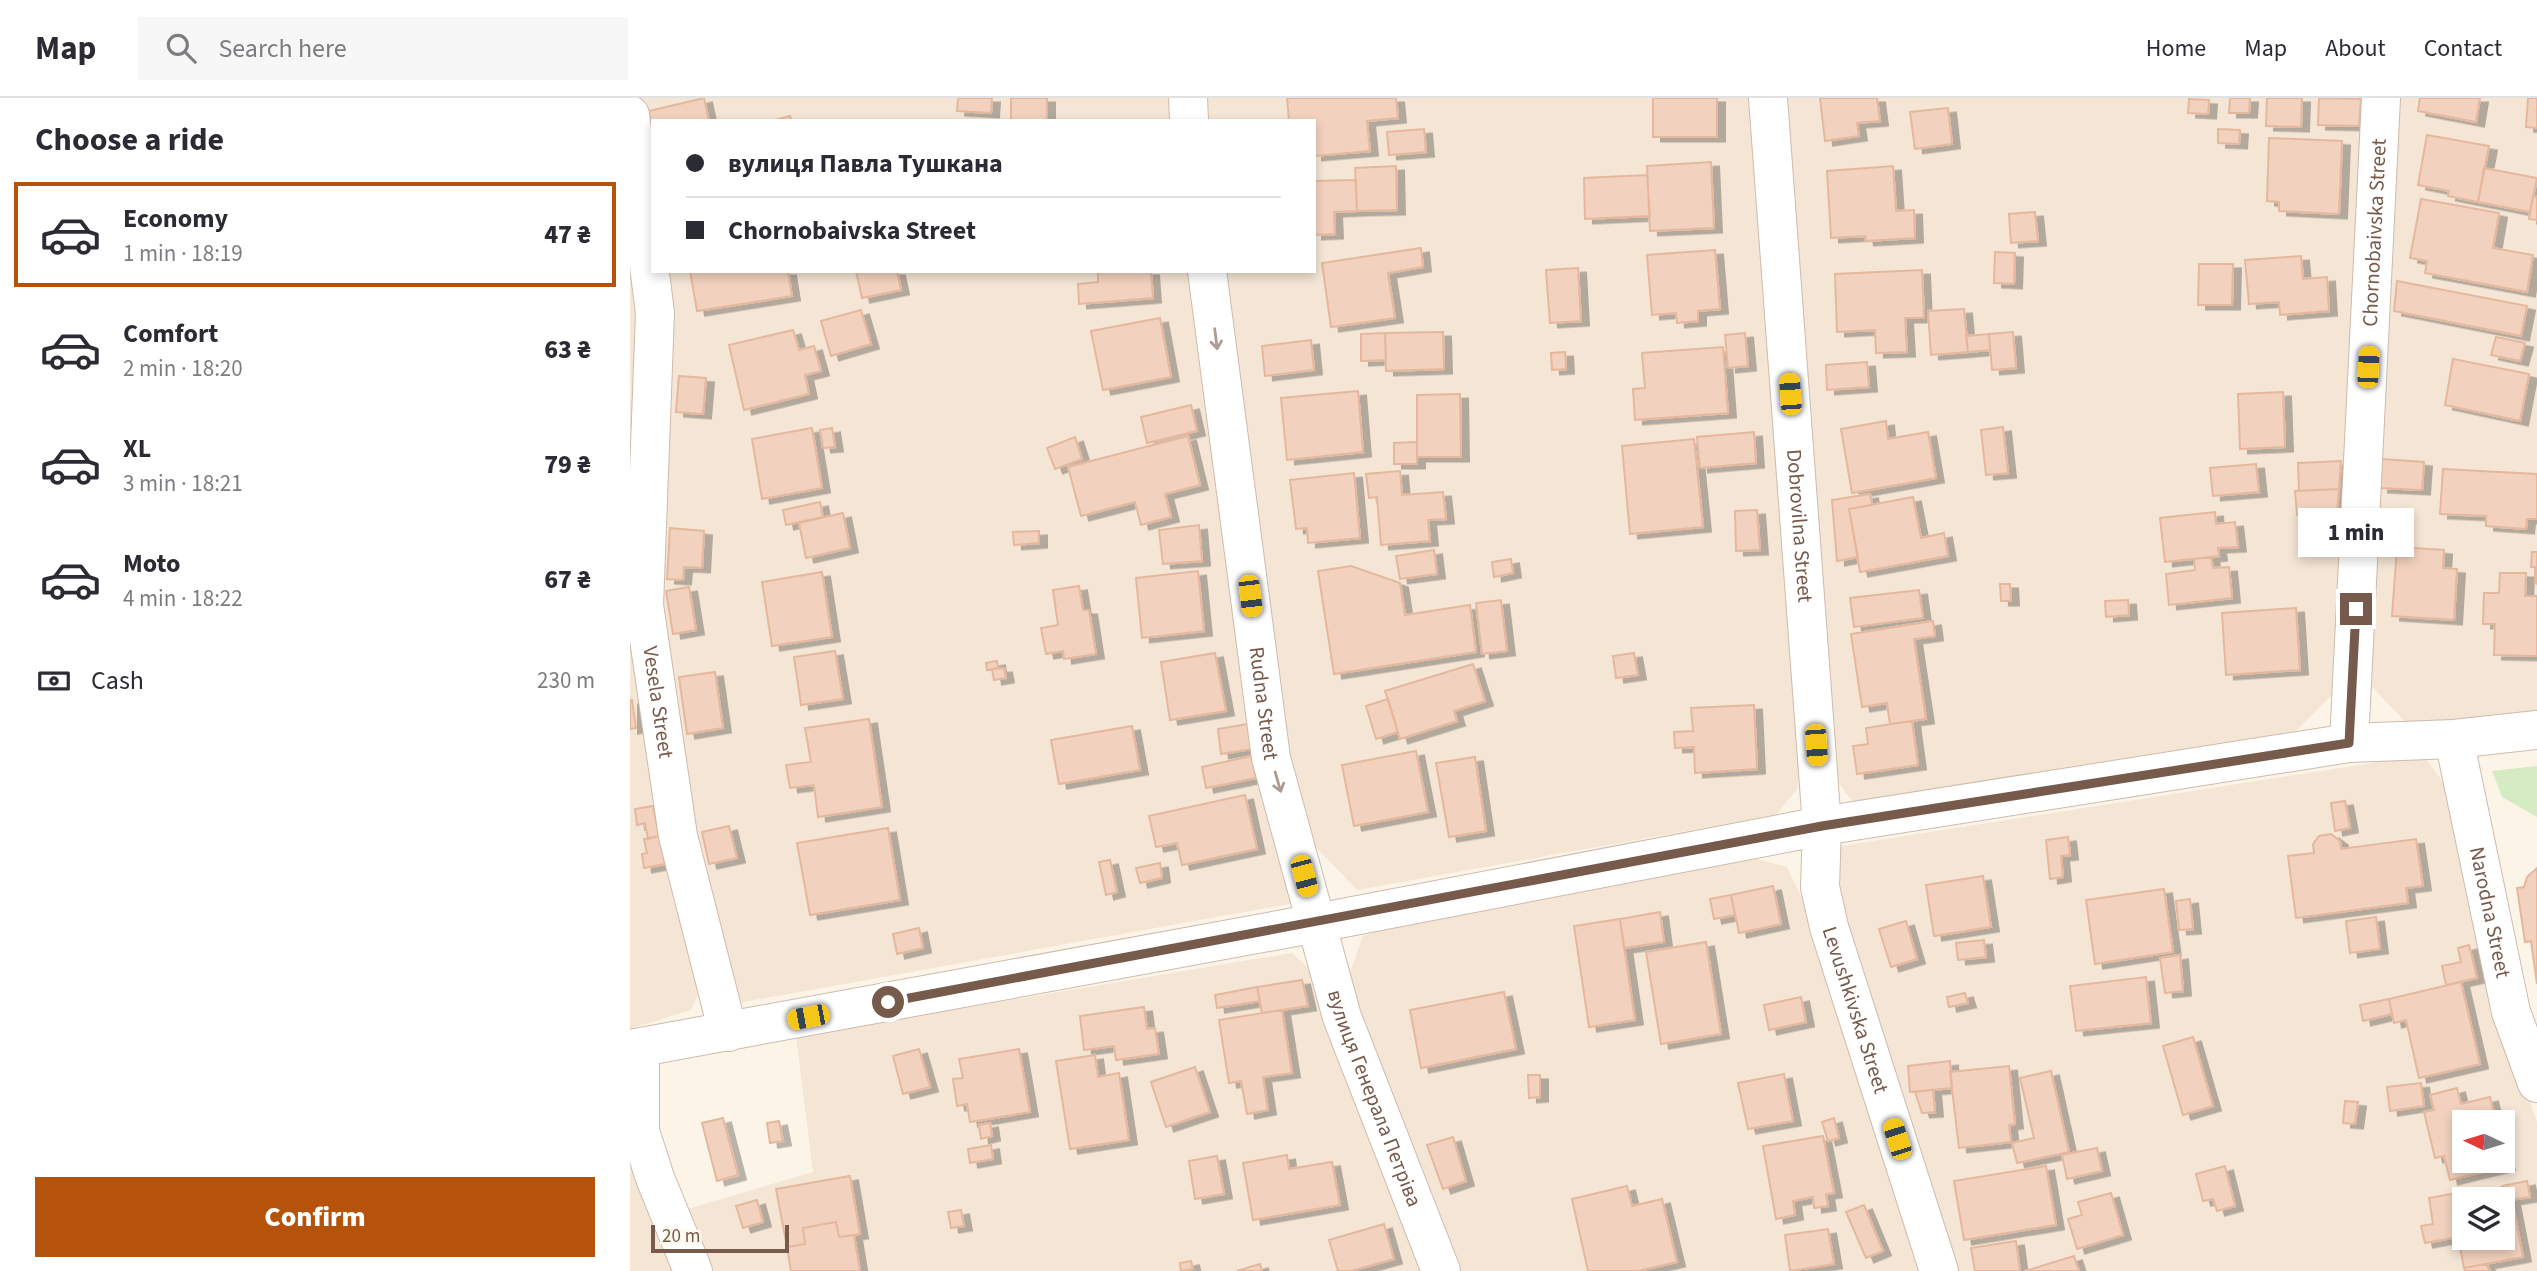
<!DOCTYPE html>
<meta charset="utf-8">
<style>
:root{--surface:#fff;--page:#f7f7f7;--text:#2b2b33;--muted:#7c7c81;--line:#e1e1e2;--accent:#b45309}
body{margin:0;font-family:"Source Sans 3",sans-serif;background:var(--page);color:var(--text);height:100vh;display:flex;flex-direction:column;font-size:26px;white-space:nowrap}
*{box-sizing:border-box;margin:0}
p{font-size:23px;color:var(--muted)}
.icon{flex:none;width:38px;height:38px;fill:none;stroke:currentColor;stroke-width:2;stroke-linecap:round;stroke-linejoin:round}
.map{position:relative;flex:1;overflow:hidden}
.side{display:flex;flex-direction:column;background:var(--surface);width:630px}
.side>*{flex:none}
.banner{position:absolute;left:21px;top:21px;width:665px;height:154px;border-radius:0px;box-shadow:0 4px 10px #0003;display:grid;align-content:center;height:154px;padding:0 35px;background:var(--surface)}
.needle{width:46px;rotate:274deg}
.tools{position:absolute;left:1822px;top:1012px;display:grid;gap:14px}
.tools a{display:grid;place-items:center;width:63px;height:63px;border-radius:0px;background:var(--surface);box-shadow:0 4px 10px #0003;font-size:35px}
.scale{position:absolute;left:21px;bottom:18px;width:138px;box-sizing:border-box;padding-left:7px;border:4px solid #765a4b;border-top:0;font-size:19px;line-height:24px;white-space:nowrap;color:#765a4b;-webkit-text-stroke:5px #fff8ed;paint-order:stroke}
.end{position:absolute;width:32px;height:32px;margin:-16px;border:9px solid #765a4b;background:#fff;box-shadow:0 0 0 4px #fff}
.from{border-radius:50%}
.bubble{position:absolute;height:49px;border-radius:0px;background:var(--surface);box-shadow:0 4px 10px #0003;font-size:23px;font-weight:800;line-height:49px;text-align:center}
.car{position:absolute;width:21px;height:42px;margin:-21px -10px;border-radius:9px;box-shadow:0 0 5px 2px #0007;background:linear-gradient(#f5c518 24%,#345 0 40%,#f5c518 0 76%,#345 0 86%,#f5c518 0)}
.banner b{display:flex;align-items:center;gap:24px;height:66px;font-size:26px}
.banner b+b{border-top:2px solid var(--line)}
.banner i{width:18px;height:18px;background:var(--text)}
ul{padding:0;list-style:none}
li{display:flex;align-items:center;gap:21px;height:105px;margin:0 14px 10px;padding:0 21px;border:4px solid transparent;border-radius:0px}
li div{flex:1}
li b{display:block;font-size:26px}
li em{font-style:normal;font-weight:800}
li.selected{border-color:var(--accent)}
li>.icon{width:63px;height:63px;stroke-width:1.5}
h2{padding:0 35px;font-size:32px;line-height:84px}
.pay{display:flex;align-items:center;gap:18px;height:77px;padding:0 35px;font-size:26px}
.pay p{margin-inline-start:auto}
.button{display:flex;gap:14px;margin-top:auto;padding:14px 35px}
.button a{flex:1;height:80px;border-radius:0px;background:var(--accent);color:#fff;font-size:28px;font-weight:800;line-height:80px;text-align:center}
header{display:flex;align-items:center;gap:42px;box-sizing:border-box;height:98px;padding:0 35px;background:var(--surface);border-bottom:2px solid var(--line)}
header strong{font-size:33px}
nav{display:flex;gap:38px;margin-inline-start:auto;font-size:24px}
.search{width:490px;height:63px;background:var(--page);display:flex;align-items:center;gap:18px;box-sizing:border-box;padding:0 24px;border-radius:0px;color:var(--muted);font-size:26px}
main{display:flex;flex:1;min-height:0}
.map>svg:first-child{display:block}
.residential{fill:#f4e5d5;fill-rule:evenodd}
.green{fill:#d4ebc4}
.building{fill:#f2d2be;stroke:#e5b89e;stroke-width:2;filter:url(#shadow)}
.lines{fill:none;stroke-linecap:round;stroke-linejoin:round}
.street-casing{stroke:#cebbad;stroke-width:40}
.street{stroke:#fff;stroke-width:38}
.oneway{stroke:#ad9c93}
.route{stroke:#765a4b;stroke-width:9}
.labels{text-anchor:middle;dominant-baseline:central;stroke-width:7;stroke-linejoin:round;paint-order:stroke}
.street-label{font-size:21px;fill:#765a4b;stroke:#fff8ed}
</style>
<header>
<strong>Map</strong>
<div class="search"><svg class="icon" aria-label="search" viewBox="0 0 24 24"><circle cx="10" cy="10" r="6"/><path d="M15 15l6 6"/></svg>Search here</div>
<nav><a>Home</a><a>Map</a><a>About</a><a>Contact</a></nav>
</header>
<main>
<section class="side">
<h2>Choose a ride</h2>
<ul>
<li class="selected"><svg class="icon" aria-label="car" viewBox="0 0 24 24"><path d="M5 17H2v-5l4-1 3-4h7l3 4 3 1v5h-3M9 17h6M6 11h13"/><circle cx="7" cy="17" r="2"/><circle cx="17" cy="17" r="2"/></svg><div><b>Economy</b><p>1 min · 18:19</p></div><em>47 ₴</em></li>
<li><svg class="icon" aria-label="car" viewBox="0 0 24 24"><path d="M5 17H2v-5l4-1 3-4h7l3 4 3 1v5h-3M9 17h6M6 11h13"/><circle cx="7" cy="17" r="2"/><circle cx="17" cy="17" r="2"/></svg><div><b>Comfort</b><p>2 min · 18:20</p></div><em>63 ₴</em></li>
<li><svg class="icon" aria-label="car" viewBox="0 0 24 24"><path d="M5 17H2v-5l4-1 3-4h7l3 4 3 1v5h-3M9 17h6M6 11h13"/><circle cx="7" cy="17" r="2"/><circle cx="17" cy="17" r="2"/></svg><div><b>XL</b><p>3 min · 18:21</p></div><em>79 ₴</em></li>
<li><svg class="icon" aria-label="car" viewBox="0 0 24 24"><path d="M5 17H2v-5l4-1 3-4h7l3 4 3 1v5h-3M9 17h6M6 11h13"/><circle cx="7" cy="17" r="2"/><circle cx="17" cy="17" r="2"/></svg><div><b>Moto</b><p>4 min · 18:22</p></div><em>67 ₴</em></li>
</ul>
<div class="pay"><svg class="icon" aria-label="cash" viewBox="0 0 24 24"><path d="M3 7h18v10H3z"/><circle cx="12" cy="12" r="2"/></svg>Cash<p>230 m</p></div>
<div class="button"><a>Confirm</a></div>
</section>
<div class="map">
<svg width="1907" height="1173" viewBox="0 0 1907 1173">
<defs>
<filter id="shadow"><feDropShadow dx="8" dy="4.5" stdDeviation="0" flood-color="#0004"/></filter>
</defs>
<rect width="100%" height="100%" fill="#fcf4e7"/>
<path class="residential" d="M10,0H547L548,23H23V94Z
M571,0H1125L1174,658L1167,691L1146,717L727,792L686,749L653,656L590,173H684V23H572Z
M1155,0H1740L1714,585L1665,634L1224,705L1203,678Z
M1761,0H1907V614L1778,627L1731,577Z
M0,89L18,217L0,511L71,889L61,912L0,931Z
M33,173H566L670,804L108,905L61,732L26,508Z
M1793,657L1825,700L1867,909L1907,1024V1173H1321L1201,791L1211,748ZM1834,1024H1872V1062H1834ZM1834,1101H1872V1139H1834Z
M1123,760L1157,769L1176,809L1293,1173H824L717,883L733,838L782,822Z
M662,855L687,878L799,1173H84L58,1111L183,1074L166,938Z
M0,1057L49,1173H0Z"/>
<path class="green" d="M1907,668V719L1872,699L1862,673Z"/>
<path class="building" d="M74,0L79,23H23V31L19,13Z
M328,0H362L361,15L327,13Z
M381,0H417V23H381Z
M657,0H766L768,20L737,23L740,53L684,58V23H659Z
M1023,0H1087V39H1023Z
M1190,0H1247L1250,23L1227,25L1229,38L1195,43Z
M1600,0H1620L1619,15H1599Z
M1637,0H1672L1671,29L1636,28Z
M1689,0L1731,1L1729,28L1688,27Z
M1790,0H1850L1846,24L1788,13Z
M1898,0H1907V30L1896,29Z
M1559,1L1579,2L1578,16L1558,15Z
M1318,10L1322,46L1285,51L1280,14Z
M160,18L162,23H142Z
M794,31L796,54L759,57L757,34Z
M1588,31L1610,32L1609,46L1588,45Z
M1797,37L1859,48L1848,104L1818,98L1819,93L1788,87Z
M1639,40L1712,43L1709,116L1649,113V104L1637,103Z
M1081,64L1084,130L1020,133L1017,68Z
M766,68L767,112L727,113L725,70Z
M1263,68L1266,113L1284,112L1285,140L1236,143L1235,138L1201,140L1197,73Z
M1854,70L1907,80L1900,114L1848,104Z
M1017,77L1020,118L955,121L954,80Z
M726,82L727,113L704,114L705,136L684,137V83Z
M1903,98L1907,99V122L1899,121Z
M1791,101L1869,115L1863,150L1903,157L1897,194L1795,175L1797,163L1780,160Z
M1405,114L1408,143L1381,145L1379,116Z
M791,150L793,169L758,175L765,220L701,229L692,165Z
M1085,152L1090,211L1068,213V223L1047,225L1046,215L1022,217L1017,157Z
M1365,154L1385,155L1384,186L1364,185Z
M1671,158L1673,181L1697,179L1699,213L1650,217L1649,204L1619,206L1615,162Z
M1569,166H1603L1602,207H1568Z
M948,170L951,223L920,225L916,172Z
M1292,172L1294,220H1275L1277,254L1246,255L1245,232L1207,234L1205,176Z
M60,173H158L162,198L67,213Z
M226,173H267L271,192L232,200Z
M468,173H521L523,200L449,206L448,186L468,184Z
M1767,183L1897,208L1891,238L1764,213Z
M1334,211L1338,254L1301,257L1298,213Z
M231,212L241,246L201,258L191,223Z
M530,220L541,279L473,292L461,233Z
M163,232L169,252L184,248L191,273L175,277L179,296L114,312L99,247Z
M813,234L814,271L756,273L755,235Z
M1383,234L1386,270L1362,272L1359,236Z
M755,235L756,262L731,263V236Z
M1115,235L1118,268L1098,270L1095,237Z
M1359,236L1360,252L1338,254L1336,238Z
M1866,239L1895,245L1890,263L1861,257Z
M681,242L684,272L635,278L632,248Z
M1093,249L1098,315L1005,322L1003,291L1015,290L1012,255Z
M935,254L936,271L922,272L921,255Z
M1823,261L1899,276L1890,323L1815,307Z
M1237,264L1239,289L1197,292L1196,267Z
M49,278L76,280L73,316L46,314Z
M728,293L733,354L657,362L651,300Z
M1653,294L1655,349L1610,351L1608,296Z
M830,296L831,359H787V297Z
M561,307L567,333L517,345L511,319Z
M1256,323L1258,341L1298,334L1306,380L1222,395L1211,331Z
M1373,329L1378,375L1356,377L1351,332Z
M182,330L192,390L132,401L122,341Z
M202,330L205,349L193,350L190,332Z
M1124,334L1126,365L1070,370L1067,339Z
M558,338L570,387L535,396L541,419L511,427L505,404L451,418L438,369Z
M445,339L452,361L425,371L417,350Z
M1064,341L1073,429L1000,436L992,348Z
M787,344V366H764V345Z
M1752,361L1794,364L1792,392L1750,390Z
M1711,363L1709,391L1669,393L1668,365Z
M1626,366L1629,394L1583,398L1580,370Z
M1813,371L1907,376V421H1897L1896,431L1856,428V418L1810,416Z
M770,373L772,397L813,394L816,421L798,422L800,443L751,447L747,399L739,400L736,376Z
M724,375L730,440L678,445L677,430L666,431L660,382Z
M1709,391L1707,414L1667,417L1665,393Z
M1240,396L1242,407L1219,411L1228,459L1207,463L1202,402Z
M1283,399L1291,440L1314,435L1318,458L1230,474L1219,411Z
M190,404L193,419L156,427L153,412Z
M1127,412L1130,452L1106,453L1105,413Z
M1585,414L1586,426L1605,424L1608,449L1588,450L1589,458L1535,464L1530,420Z
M213,415L220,450L176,460L169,425Z
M569,427L572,463L533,466L529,432Z
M40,430L74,433L72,470L54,469L53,482L37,481Z
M409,433V445L384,447L383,434Z
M1767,449L1814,452L1813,470L1827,471L1824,522L1762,518Z
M804,452L807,476L770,481L766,458Z
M1902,454H1907V486L1905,485V469H1901Z
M1581,459L1583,470L1599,469L1602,500L1539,507L1536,476L1565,472L1564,461Z
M881,461L883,475L864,479L862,464Z
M721,468L770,485L775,517L840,507L846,554L704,576L688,473Z
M568,473L574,533L512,540L506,480Z
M192,474L202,539L142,548L132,484Z
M1870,475H1896L1895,498H1907V558L1864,557L1865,526H1853L1854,495H1869Z
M1370,486H1380L1381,503H1371Z
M449,488L453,512H459L466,556L434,561L433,553L416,556L411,530L428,527L423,492Z
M59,489L66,532L43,536L36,493Z
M1289,492L1293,520L1224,529L1220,500Z
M871,502L877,553L852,556L846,505Z
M1498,502L1499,517L1476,519L1475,503Z
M1666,510L1670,572L1596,577L1592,515Z
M1303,523L1305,538L1284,541L1296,621L1260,626L1257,605L1232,609L1221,536Z
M205,553L213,601L171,607L164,559Z
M585,555L596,613L540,622L531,564Z
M1004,555L1008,577L986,580L983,558Z
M367,563L368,570L357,572L356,565Z
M843,566L855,603L824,613L827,623L770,641L755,593Z
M374,570L376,580L364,582L362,571Z
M85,574L93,630L57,636L49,579Z
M758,601L768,634L746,641L736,608Z
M0,602H2L6,630L0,631Z
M1124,607L1127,671L1065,675L1064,649L1045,650L1044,634L1063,633L1061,610Z
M239,621L252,709L188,719L184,687L160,690L156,667L181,664L175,630Z
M1282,623L1288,667L1227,676L1223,648L1238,646L1236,630Z
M618,626L622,651L591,656L588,631Z
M502,628L510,672L429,686L421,642Z
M786,653L798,714L724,728L712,667Z
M621,658L626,680L576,690L572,669Z
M845,659L856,733L819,739L806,665Z
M615,697L627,751L552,767L547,745L526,749L519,718Z
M1715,703L1720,730L1705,733L1701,705Z
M23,708L29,738L18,741L15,725L7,727L5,711Z
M99,728L107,760L79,766L72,734Z
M258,730L270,802L180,817L167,745Z
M1701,736L1710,743L1711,751L1786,741L1793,788L1776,790L1778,805L1666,820L1658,758L1684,755L1683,746L1689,738Z
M29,738L35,766L14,770L12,756L17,755L14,741Z
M1438,739L1440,757L1431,758L1433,779L1420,781L1416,742Z
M480,762L487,794L476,797L469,764Z
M530,765L532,780L510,785L506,770Z
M1907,770V886L1901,843L1895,844L1887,790L1894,789L1897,779Z
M1353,778L1361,829L1304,838L1296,787Z
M1143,788L1151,826L1109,835L1101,797Z
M1534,791L1543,854L1465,866L1456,802Z
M1101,797L1105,817L1084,821L1080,801Z
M1560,801L1563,831L1549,832L1546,803Z
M1030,814L1034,844L994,850L990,821Z
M1746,819L1750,851L1720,855L1716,823Z
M990,821L1005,922L959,929L944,828Z
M1276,823L1287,861L1261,869L1249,831Z
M289,830L293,850L267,856L263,836Z
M1354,842L1356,859L1328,862L1326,845Z
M1076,844L1091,936L1031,946L1016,854Z
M1839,847L1847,880L1816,887L1812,868L1831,864L1828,850Z
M1550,857L1553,893L1535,895L1530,860Z
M1516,879L1521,925L1446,933L1440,888Z
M672,882L678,908L632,915L627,889Z
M1831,884L1850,966L1789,980L1776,922L1764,925L1759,901Z
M627,889L630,903L587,910L585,897Z
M874,894L886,951L791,970L780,912Z
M1335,895L1338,905L1319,909L1317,899Z
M1171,899L1176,924L1139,932L1134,907Z
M1759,901L1762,916L1733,923L1730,907Z
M514,909L517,931L525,930L529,956L486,962L484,948L454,952L450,918Z
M652,912L662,975L633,979L638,1012L617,1016L611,983L599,985L589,922Z
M1563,939L1583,1008L1553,1017L1533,948Z
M289,951L300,989L273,996L263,958Z
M389,951L400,1014L340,1024L337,1006L327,1008L323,981L333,980L329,961Z
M465,957L468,979L489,975L499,1042L440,1051L426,963Z
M1320,963L1322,990L1280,994L1278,968Z
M1379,968L1385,1026L1379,1027L1381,1044L1329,1050L1320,974Z
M565,969L580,1014L536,1029L521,984Z
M1421,973L1439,1054L1387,1065L1382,1045L1404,1040L1390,980Z
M1154,976L1163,1023L1118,1031L1108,985Z
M898,977H910V999L899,1000Z
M1791,985L1794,1008L1760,1013L1757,989Z
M1827,990L1831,1006L1860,999L1866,1024H1834V1062H1872V1049L1877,1068L1820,1082L1814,1058L1805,1060L1794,1014L1804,1012L1800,997Z
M1303,992L1305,1014L1292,1015L1285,994Z
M1715,1003L1728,1004L1725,1026L1713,1025Z
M93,1020L108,1077L87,1083L72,1025Z
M1204,1020L1209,1040L1198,1043L1192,1024Z
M149,1023L153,1043L140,1045L137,1025Z
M360,1025L362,1038L351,1041L349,1027Z
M1193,1038L1204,1095L1196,1096L1198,1108L1184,1110L1183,1099L1163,1103L1165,1117L1146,1121L1133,1048Z
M823,1039L836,1083L813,1091L797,1047Z
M361,1047L363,1061L340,1065L338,1051Z
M1467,1050L1472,1073L1437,1081L1432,1057Z
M657,1057L659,1071L702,1064L710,1107L623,1122L613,1065Z
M587,1058L594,1096L565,1101L559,1063Z
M1416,1068L1426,1127L1334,1142L1324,1083Z
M1595,1068L1605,1108L1587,1113L1583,1101L1573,1103L1566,1076Z
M220,1078L230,1136L209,1139L206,1124L173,1130L175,1146L157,1149L146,1091Z
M1897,1083L1900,1099L1875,1103L1872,1088Z
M997,1088L1002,1108L1032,1101L1047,1164L1008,1173H958L942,1101Z
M1481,1095L1493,1137L1447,1151L1438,1121L1452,1117L1448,1104Z
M1827,1095L1830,1112L1823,1113L1828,1139L1795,1145L1791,1128L1803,1126L1799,1100Z
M127,1102L133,1124L113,1130L106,1108Z
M1882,1102L1893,1159L1834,1170L1823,1113L1834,1111V1139H1872V1104Z
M1234,1107L1253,1153L1236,1160L1216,1114Z
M331,1112L334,1128L321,1130L318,1114Z
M206,1124L209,1139L224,1137L230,1173H161L157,1149L175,1146L173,1130Z
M754,1126L764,1161L721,1173H708L699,1142Z
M1198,1131L1204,1166L1160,1173L1155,1137Z
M1386,1143L1390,1173H1345L1341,1150Z
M1444,1158L1449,1173H1395Z
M561,1163L563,1171L551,1173L550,1165Z
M630,1166L632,1173H607Z
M1856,1166L1860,1173H1835L1834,1170Z"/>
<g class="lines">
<defs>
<g id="street">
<path d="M558,0L559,23"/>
<path id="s1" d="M1138,0L1192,728L1190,789L1199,829L1309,1173"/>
<path id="s2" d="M0,17L25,215L14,507L48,738L98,934"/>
<path id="s3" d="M577,173L641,660L712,919L811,1173"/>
<path id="s4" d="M1824,641L1881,914L1907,985"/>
<path id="s5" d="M1719,645L1751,0"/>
<path d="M10,950V1033L25,1080L63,1173"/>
<path d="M0,951L687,825L1192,728L1719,645L1824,641L1907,632"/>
</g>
</defs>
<use href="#street" class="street-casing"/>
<use href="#street" class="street"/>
</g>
<defs><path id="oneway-shaft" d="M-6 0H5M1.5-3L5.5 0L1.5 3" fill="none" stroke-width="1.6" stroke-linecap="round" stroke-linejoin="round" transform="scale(1.75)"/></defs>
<g class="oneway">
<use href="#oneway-shaft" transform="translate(586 241) rotate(83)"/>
<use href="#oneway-shaft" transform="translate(648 684) rotate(74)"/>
</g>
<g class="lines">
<path class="route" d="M258,904L1192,728L1719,645L1726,511"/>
</g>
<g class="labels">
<g class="street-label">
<text stroke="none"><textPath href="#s5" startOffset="511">Chornobaivska Street</textPath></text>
<text stroke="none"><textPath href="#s1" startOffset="429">Dobrovilna Street</textPath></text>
<text stroke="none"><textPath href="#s2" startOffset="590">Vesela Street</textPath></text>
<text stroke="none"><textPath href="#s3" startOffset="436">Rudna Street</textPath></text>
<text stroke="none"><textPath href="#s4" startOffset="177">Narodna Street</textPath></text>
<text stroke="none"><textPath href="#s1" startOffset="919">Levushkivska Street</textPath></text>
<text stroke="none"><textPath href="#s3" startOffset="847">вулиця Генерала Петріва</textPath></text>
</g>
</g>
</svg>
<div class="tools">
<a><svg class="needle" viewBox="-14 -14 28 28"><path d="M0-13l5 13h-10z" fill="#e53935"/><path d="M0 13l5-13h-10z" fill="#7c7c81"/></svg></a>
<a><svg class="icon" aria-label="layers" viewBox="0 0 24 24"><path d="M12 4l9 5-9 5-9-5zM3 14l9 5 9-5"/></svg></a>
</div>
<div class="scale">20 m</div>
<i class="end from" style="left:258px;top:904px"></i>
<i class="end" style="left:1726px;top:511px"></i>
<div class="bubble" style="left:1668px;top:410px;width:116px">1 min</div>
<i class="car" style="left:1738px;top:269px;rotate:3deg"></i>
<i class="car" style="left:1160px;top:296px;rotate:356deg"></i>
<i class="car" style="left:620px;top:498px;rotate:173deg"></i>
<i class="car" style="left:1186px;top:647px;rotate:176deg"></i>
<i class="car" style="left:674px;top:778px;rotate:165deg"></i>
<i class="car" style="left:178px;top:919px;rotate:259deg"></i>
<i class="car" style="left:1267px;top:1041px;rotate:342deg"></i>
<div class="banner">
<b><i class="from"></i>вулиця Павла Тушкана</b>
<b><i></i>Chornobaivska Street</b>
</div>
</div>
</main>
